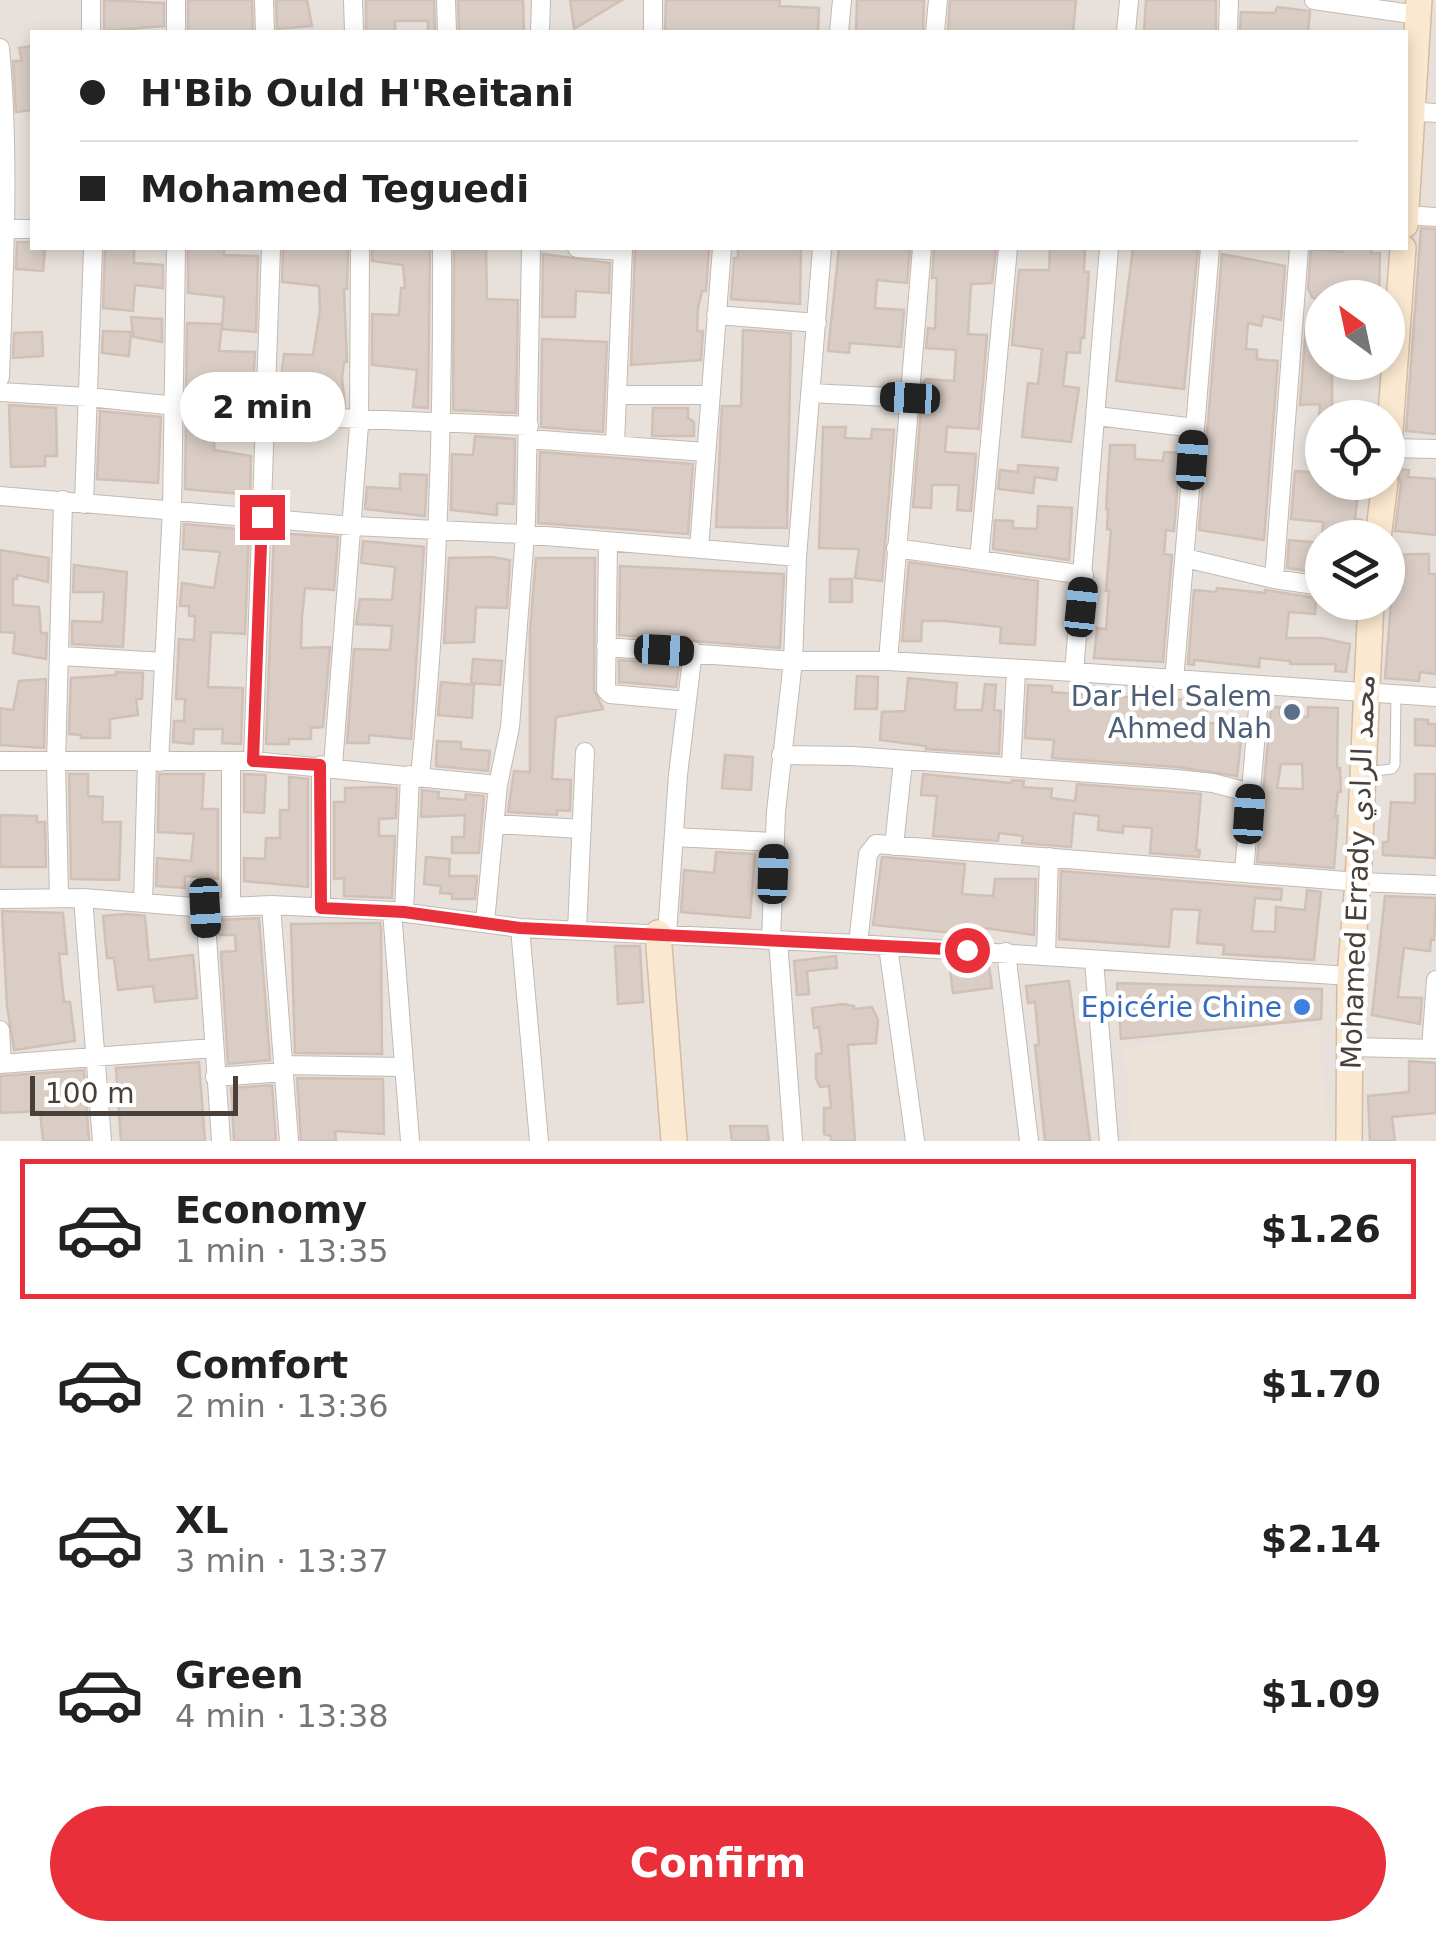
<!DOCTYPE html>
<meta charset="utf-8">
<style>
:root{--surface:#fff;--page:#f2f2f2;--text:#222;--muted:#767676;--line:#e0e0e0;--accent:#e92f3a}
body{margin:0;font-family:"DejaVu Sans","Noto Naskh Arabic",sans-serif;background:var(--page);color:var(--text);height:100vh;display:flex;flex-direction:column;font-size:38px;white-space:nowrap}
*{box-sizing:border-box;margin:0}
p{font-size:32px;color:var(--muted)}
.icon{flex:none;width:55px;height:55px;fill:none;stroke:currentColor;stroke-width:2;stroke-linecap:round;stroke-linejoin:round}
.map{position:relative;height:1141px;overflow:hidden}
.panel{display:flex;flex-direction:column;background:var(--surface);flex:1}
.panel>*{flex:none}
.guide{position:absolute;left:30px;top:30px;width:1378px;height:220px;border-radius:0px;box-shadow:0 5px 15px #0003;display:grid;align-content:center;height:220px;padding:0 50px;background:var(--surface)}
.needle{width:65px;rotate:327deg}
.controls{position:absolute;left:1305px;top:280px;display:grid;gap:20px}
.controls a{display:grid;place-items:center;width:100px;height:100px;border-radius:50%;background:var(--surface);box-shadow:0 5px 15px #0003;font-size:50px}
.scale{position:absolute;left:30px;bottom:25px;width:208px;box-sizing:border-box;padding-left:10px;border:5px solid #49403a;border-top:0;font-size:28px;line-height:35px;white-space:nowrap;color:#49403a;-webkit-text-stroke:8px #fff;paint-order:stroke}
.end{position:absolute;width:45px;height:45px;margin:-22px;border:12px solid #e92f3a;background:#fff;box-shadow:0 0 0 5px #fff}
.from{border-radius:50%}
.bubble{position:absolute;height:70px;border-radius:35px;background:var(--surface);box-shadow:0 5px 15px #0003;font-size:32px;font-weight:700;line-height:70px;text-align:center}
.car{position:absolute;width:30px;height:60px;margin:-30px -15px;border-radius:12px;box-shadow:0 0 8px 2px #0007;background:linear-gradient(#222 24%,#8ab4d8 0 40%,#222 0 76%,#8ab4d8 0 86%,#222 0)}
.guide b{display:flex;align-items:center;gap:35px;height:95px;font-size:38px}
.guide b+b{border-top:2px solid var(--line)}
.guide i{width:25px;height:25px;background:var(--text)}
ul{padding:18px 0 0;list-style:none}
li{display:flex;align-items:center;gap:30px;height:140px;margin:0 20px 15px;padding:0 30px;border:5px solid transparent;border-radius:0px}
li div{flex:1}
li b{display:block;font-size:38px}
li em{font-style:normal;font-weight:700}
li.active{border-color:var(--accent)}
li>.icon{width:90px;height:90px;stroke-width:1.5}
.primary-button{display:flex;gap:20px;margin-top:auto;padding:20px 50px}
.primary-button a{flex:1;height:115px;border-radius:60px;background:var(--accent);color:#fff;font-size:40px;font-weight:700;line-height:115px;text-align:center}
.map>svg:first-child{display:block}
.residential{fill:#e8e1db;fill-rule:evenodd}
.education{fill:#ede2d7}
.building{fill:#d9cdc5;stroke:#d0c0b6;stroke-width:2.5;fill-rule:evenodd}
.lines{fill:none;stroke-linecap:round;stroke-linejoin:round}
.lane-casing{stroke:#c3b9b2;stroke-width:11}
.street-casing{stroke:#c3b9b2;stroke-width:20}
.secondary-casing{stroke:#d4bca1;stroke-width:28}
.lane{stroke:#fff;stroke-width:9}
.street{stroke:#fff;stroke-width:18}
.secondary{stroke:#fbe8d0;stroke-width:25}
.route{stroke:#e92f3a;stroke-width:12}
.service-dot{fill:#5c6f8a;stroke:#fff;stroke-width:4}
.shop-dot{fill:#3f7fe0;stroke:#fff;stroke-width:4}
.labels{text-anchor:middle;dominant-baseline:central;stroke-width:9;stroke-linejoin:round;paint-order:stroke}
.service-label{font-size:28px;fill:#4e5e75;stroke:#fff;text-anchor:end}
.street-label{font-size:28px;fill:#49403a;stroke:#fff}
.shop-label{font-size:28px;fill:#366cbe;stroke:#fff;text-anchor:end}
</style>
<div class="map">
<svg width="1436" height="1141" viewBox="0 0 1436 1141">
<rect width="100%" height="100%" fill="#f5f0ec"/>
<path class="residential" d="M0,0H1436V1141H0ZM32,32H1405V248H32ZM1322,298H1388V362H1322ZM1322,418H1388V482H1322ZM1322,538H1388V602H1322Z"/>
<path class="education" d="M1318,1028L1329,1141H1132L1124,1047Z"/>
<path class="building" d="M104,0L164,3V26L104,31Z
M188,0H252L253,32H188Z
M276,0H307L312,26L277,29Z
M366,0H434L435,32H428V21H395V32H366Z
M458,0H523L524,32H459Z
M570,0H622L574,29Z
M666,0H780L779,6L819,8L818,32H665Z
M857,0H924L923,32H856Z
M950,0H1076L1073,32H948Z
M1146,0H1216V32H1144Z
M1277,7L1310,11L1308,32H1240L1241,12L1275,13Z
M32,46V110L16,112L13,61H22L19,48Z
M1421,228L1436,229V434L1406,431Z
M17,242H32V248H45L43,271L16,269Z
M105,248H134V263L163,265V288L135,285L133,311L103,308Z
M188,248H224V255L258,256L256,332L222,329L224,297L188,293Z
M283,248H348L347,289H344L347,362H344L342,378L345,406L278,403L284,354L313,355L320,310L319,286L282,282Z
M372,248H430L428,408L413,407L417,370L372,365V314L399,315L401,288H405L403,265L372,261Z
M635,248H709L706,291H702L698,308L697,331H703L701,360L631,365Z
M738,248H801L800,304L731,299L734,258H738Z
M839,248H910L907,283L877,280L875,308L904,310L901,347L850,343L849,353L828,351Z
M934,248H996L992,283L971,284L968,334L987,335L979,429L947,427L945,452L976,454L971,511L957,510L959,485H932L931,508L913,507L923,383L926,379L954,381L956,350L926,348L928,328L935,329L937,278H932Z
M1050,248H1085L1084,272H1089L1084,338H1081L1080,353L1067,352L1063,386L1079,388L1071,442L1022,437L1028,383L1038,384L1042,349L1012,345L1019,270H1049Z
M1133,248H1198L1184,389L1116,381Z
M1343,248H1372L1371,253H1380L1379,298H1322V302L1312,297L1308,289L1311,249L1342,252Z
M454,249H486L487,299L518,300L516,413L453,410Z
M543,254L610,263L609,293L576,291L575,317H542Z
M1222,254L1285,266L1281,320L1263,316L1261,326L1248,323L1246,349L1257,350V359L1278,361L1264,540L1199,530Z
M131,317L162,319V342L133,337Z
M187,323L222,324L219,351L255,352L252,401L186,394Z
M1306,326L1322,328V362H1332V418H1319L1320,404L1300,405Z
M743,330L791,333L787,528L716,527L722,406H741Z
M103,331L131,332L129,356L102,353Z
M42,332L43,356L13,358L14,333Z
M542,339L607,342L603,432L541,427Z
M9,405L56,408L57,456H45V466L11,467Z
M653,408H688V418L694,422V436H652Z
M100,411L161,417L158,483L97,479Z
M186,420L215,422L214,450L251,456L250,495L185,489Z
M823,427H846L845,438L871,439L872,429L894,430L882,581L855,578L859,549L819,548Z
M475,436L515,439L514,504L497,503V515L451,510L452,454L473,455Z
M1110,445H1135V459L1163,461L1164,452L1180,453L1174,531L1166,530L1164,554L1172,555L1163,662L1094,658L1097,628L1106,629L1109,591H1106L1111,530L1107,529L1108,509H1106Z
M540,452L693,464L688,534L538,523Z
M1018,465L1058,468L1056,480L1035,477L1033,493L998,489L1000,470L1018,472Z
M1399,469L1409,470L1408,477L1436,479V535L1395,531L1401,484L1397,471Z
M1295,471L1322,473V482H1359L1355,519L1362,520L1360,538H1322L1323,522L1291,519Z
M400,474L427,475L425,516L365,509L367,487L400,489Z
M1038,506L1072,508L1069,560L993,549L995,520L1013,521V528L1037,529Z
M184,524L249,530L245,634L211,632L208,687L243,688L241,744L222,743L223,729H194L193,744L173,742L174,721H184L185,699H176L179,639L194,640L195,616H189V606H180L182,583L214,588L220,552L183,549Z
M274,533L338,537L334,590L305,588L302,617L301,648L330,647L323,727L311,728V739H289V744H266Z
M1289,540L1322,543V573L1287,568Z
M363,541L424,547L411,739L369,735V743H347L354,649L390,650L392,626L356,624L360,599L392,600L395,567L361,563Z
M0,550L49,558L48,582L17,575V579L13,578V605L39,607L41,633H47L46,659L13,653L15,633L0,632Z
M1417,554H1429V574H1436V674L1420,672L1419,681L1385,678L1395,555Z
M492,557L510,560L507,608L476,607L474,642L444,643L449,558Z
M536,558H595L594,690L603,709L556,717L552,779L571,780L570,811L557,810V815L508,812L514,771L530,772V630Z
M909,562L1038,581L1035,645L1000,643L1001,627L945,621H922L921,641H902Z
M74,565L127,572L123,647L72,644V621L102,622L104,592H73Z
M620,566L784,574L780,648L619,635Z
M830,579H852V602H830Z
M1217,588L1265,593V590L1316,598L1315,614L1289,612L1286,638H1322L1350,644L1346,672L1335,671L1336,664H1290V661L1260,658L1259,667L1194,660V665L1188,664L1194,590L1216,592Z
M473,659L502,661L500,685L471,683Z
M619,660L679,665L676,687L619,682Z
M116,672L143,673L142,699H136L138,715L110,719V738H81V735L69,734L71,678L116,675Z
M857,676L878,677L877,709H855Z
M908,678L957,683L955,710H982L985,684L996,685L994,710L1001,711L999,754L926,749V746L880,740L882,712L905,711Z
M46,679L44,748L0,745V708L13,710L19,681Z
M441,682L474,685L472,718L438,715Z
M1028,685L1052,686V692L1087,695L1208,701L1206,723L1243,725L1237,776L1177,767L1052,758L1054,740L1025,738Z
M1271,707H1280V715L1308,717V707L1338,708L1337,768H1340L1341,792H1338L1335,816H1338L1334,868L1257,862ZM1281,764H1302L1303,789L1277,788Z
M1415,719L1428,720V724H1436V746L1415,745Z
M437,741L461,742V749L490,751L488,771L436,766Z
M725,755L753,757L751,790L722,788Z
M69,774H88V796L103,797L102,822H121L119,880L71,879Z
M159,774H204L202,809H218V879L185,876V888L156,886L157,858L191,861L194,834L158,832Z
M244,774L266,775L264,813L244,812Z
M923,774L1011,783L1012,780L1024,781L1023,787L1052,789L1051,798L1075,801L1077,784L1201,794L1196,850H1200L1199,857L1150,853L1152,828L1123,826V833L1098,830L1099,816L1074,813L1071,847L1022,843L1023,836L999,833L998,841L933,836L937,796L921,795Z
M1415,774H1436L1435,858L1383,855V842H1388L1391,802L1415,803Z
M289,777L308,779V887L244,881V858L265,859L266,838H280V810H289Z
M378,787L397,788L396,818L379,819V836H395L392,898L344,896V878L334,879V802H345V788Z
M422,790L439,792L438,798L465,800L466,794L484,796L479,853H452V837H464L465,815L421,817Z
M0,815L37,816V822H45L46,867H0Z
M716,852L755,854L750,918L681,912L684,870L714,873Z
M426,857L450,859L449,876H477L475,899H452V894L440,893L441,886L424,884Z
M882,857L965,864L962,894L993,896L995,879H1036L1034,935L984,928L983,936L873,925Z
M1061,871L1282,889L1281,900L1255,898L1252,931L1275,932L1276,907L1305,910L1307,890L1321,892L1314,960L1223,954L1224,945L1197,943L1200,910L1172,909L1169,947L1059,939Z
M1385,896L1436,898L1434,940L1431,939L1430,951L1404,948L1398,997L1422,998L1420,1024L1372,1015Z
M2,911L63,913L67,954H59L64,1002H70L75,1041L14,1050L7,1006Z
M127,914L145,916L149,960L193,955L197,998L155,1002L153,986L118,990L114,958H107L103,916Z
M259,918L270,1060L228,1064L221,952L236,951L235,935H219L218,920Z
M377,923H380L381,928L382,1054L295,1053L291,924Z
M615,946H640L643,1002L618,1004Z
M836,956L837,968L807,971L809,994L797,995L794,961Z
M989,965L992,988L953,993L950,969Z
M1069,981L1090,1141H1045L1035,1045H1039L1035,1002L1028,1003L1026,986Z
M1117,983L1322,989L1321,1019L1121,1039Z
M843,1004L854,1006V1009L872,1007L878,1020L876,1043L848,1045L855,1141H831V1136L824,1134V1108H831L829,1086L820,1087L816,1078V1054L822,1053L819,1027L814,1028L812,1008Z
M1409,1061L1436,1063V1113L1392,1117L1395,1141H1370L1368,1096L1409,1092Z
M199,1062L205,1141H121L116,1068Z
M84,1070L89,1141H43L40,1111L0,1113V1076Z
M297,1078L383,1079L384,1134L335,1131L336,1141H301Z
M272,1085L276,1141H234L231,1088Z
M730,1126H767L769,1141H732Z"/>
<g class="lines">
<defs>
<path id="lane" d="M1365,772L1392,769L1395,765L1396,695"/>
<path id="street" d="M91,0V32
M176,0V32
M264,0L265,32
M353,0L354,32
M446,0L447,32
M1314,0L1418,15
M540,32L541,0
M653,32V0
M839,32L842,0
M935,32L938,0
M1126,32L1129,0
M1228,32L1229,0
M0,48C10,158 4,268 0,377
M1405,111L1436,113
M1406,215L1436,217
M0,229H32
M577,248L623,251
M716,315L817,323
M0,392L88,397L265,415L529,426
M810,393L910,398
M617,395H711
M1097,416L1195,428
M528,439L706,452
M615,444L623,248
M1389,448L1436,449
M0,496L353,526L522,534L797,557
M84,504L93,248
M608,542L606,690L610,694L687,701
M896,548L1084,575
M699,549L722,248
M1185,558L1274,579L1322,586
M979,560L1008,248
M1274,579L1299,248
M606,647L793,661H888L1074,672L1436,697
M61,656L164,662
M888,661L922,248
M1074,672L1109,248
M1174,681L1210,248
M781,755L852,756L1176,779L1213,783L1251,793
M0,761H253L271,248
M253,761L498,785
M159,762L172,510L176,248
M231,763V906
M321,765V907
M333,766L359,425L360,248
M1011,766L1016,671
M420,776C438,601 443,424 442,248
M494,824L582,829
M674,837L774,842
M894,846L903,761
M1244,872L1260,686
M59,898L56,763L63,500
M83,898L102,1141
M0,899L83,898L205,908L271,905L392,911L520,928L858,944L1350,976
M143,903L147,762
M271,905L289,1141
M205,908L221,1141
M392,911L410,1141
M404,912L410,775
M485,922L498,785L510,727L526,522L531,248
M520,928L539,1141
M577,930L585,752
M667,934L678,775L693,651
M771,940L776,812L793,661L797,557L822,248
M778,940L793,1141
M858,944L868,854L876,844L1358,882L1436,885
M888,946L915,1141
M1006,952L1029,1141
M1046,955L1049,857
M1094,961L1109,1141
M0,1030L2,1064
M1350,1047L1436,1049
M1431,1049L1436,980
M0,1064L213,1048
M284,1065L402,1067
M215,1077L283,1072"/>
<path id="secondary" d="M1405,225L1419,0
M1388,458L1403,248
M1378,538L1385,482
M658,933L674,1141
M1349,1141L1350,976L1358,882L1371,602"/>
</defs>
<use href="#lane" class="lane-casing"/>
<use href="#street" class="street-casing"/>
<use href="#secondary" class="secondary-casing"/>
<use href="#lane" class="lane"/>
<use href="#street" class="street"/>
<use href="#secondary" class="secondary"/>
</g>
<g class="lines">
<path class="route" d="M262,517L253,761L320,765L321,908L404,912L520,928L967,950"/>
</g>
<circle class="service-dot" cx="1292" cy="712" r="10"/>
<circle class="shop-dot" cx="1302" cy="1007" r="10"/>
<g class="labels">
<g class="service-label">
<text x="1272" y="696">Dar Hel Salem<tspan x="1272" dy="32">Ahmed Nah</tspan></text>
</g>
<g class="street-label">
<text transform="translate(1358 872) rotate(-88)">Mohamed Errady محمد الرادي</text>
</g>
<g class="shop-label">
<text x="1282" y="1007">Epicérie Chine</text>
</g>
</g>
</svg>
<div class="controls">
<a><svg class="needle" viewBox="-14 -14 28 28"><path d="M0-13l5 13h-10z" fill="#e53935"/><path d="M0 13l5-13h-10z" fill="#767676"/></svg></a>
<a><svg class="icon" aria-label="locate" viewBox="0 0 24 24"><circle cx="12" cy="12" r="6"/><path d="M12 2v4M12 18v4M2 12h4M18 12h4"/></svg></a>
<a><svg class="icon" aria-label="layers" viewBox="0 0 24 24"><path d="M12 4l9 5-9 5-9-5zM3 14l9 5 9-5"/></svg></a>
</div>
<div class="scale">100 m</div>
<i class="end from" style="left:967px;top:950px"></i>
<i class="end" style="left:262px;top:517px"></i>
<div class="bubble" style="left:180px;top:372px;width:165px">2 min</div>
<i class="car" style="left:910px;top:398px;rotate:273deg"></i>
<i class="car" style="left:1192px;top:460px;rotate:4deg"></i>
<i class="car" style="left:1081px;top:607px;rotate:6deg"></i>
<i class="car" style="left:664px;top:650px;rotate:93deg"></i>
<i class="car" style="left:1249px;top:814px;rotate:4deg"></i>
<i class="car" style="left:773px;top:874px;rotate:2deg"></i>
<i class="car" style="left:205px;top:908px;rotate:177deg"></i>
<div class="guide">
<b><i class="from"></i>H'Bib Ould H'Reitani</b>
<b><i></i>Mohamed Teguedi</b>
</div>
</div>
<section class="panel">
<ul>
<li class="active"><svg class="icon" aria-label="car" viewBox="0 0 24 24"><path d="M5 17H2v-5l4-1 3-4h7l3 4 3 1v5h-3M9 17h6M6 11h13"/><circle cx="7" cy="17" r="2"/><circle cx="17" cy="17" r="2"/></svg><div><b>Economy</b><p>1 min · 13:35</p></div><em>$1.26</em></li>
<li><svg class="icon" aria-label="car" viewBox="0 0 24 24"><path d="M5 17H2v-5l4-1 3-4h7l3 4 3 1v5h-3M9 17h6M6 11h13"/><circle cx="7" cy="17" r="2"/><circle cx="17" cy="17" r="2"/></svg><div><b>Comfort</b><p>2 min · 13:36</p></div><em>$1.70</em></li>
<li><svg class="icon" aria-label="car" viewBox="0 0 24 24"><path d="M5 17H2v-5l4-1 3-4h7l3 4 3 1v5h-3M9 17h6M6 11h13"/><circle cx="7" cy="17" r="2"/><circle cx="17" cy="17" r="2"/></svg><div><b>XL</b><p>3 min · 13:37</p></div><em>$2.14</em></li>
<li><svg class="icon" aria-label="car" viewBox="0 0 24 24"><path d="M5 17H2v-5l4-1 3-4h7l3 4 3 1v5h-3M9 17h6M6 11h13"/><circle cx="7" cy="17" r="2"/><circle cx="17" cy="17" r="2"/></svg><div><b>Green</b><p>4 min · 13:38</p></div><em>$1.09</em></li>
</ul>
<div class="primary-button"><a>Confirm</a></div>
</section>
